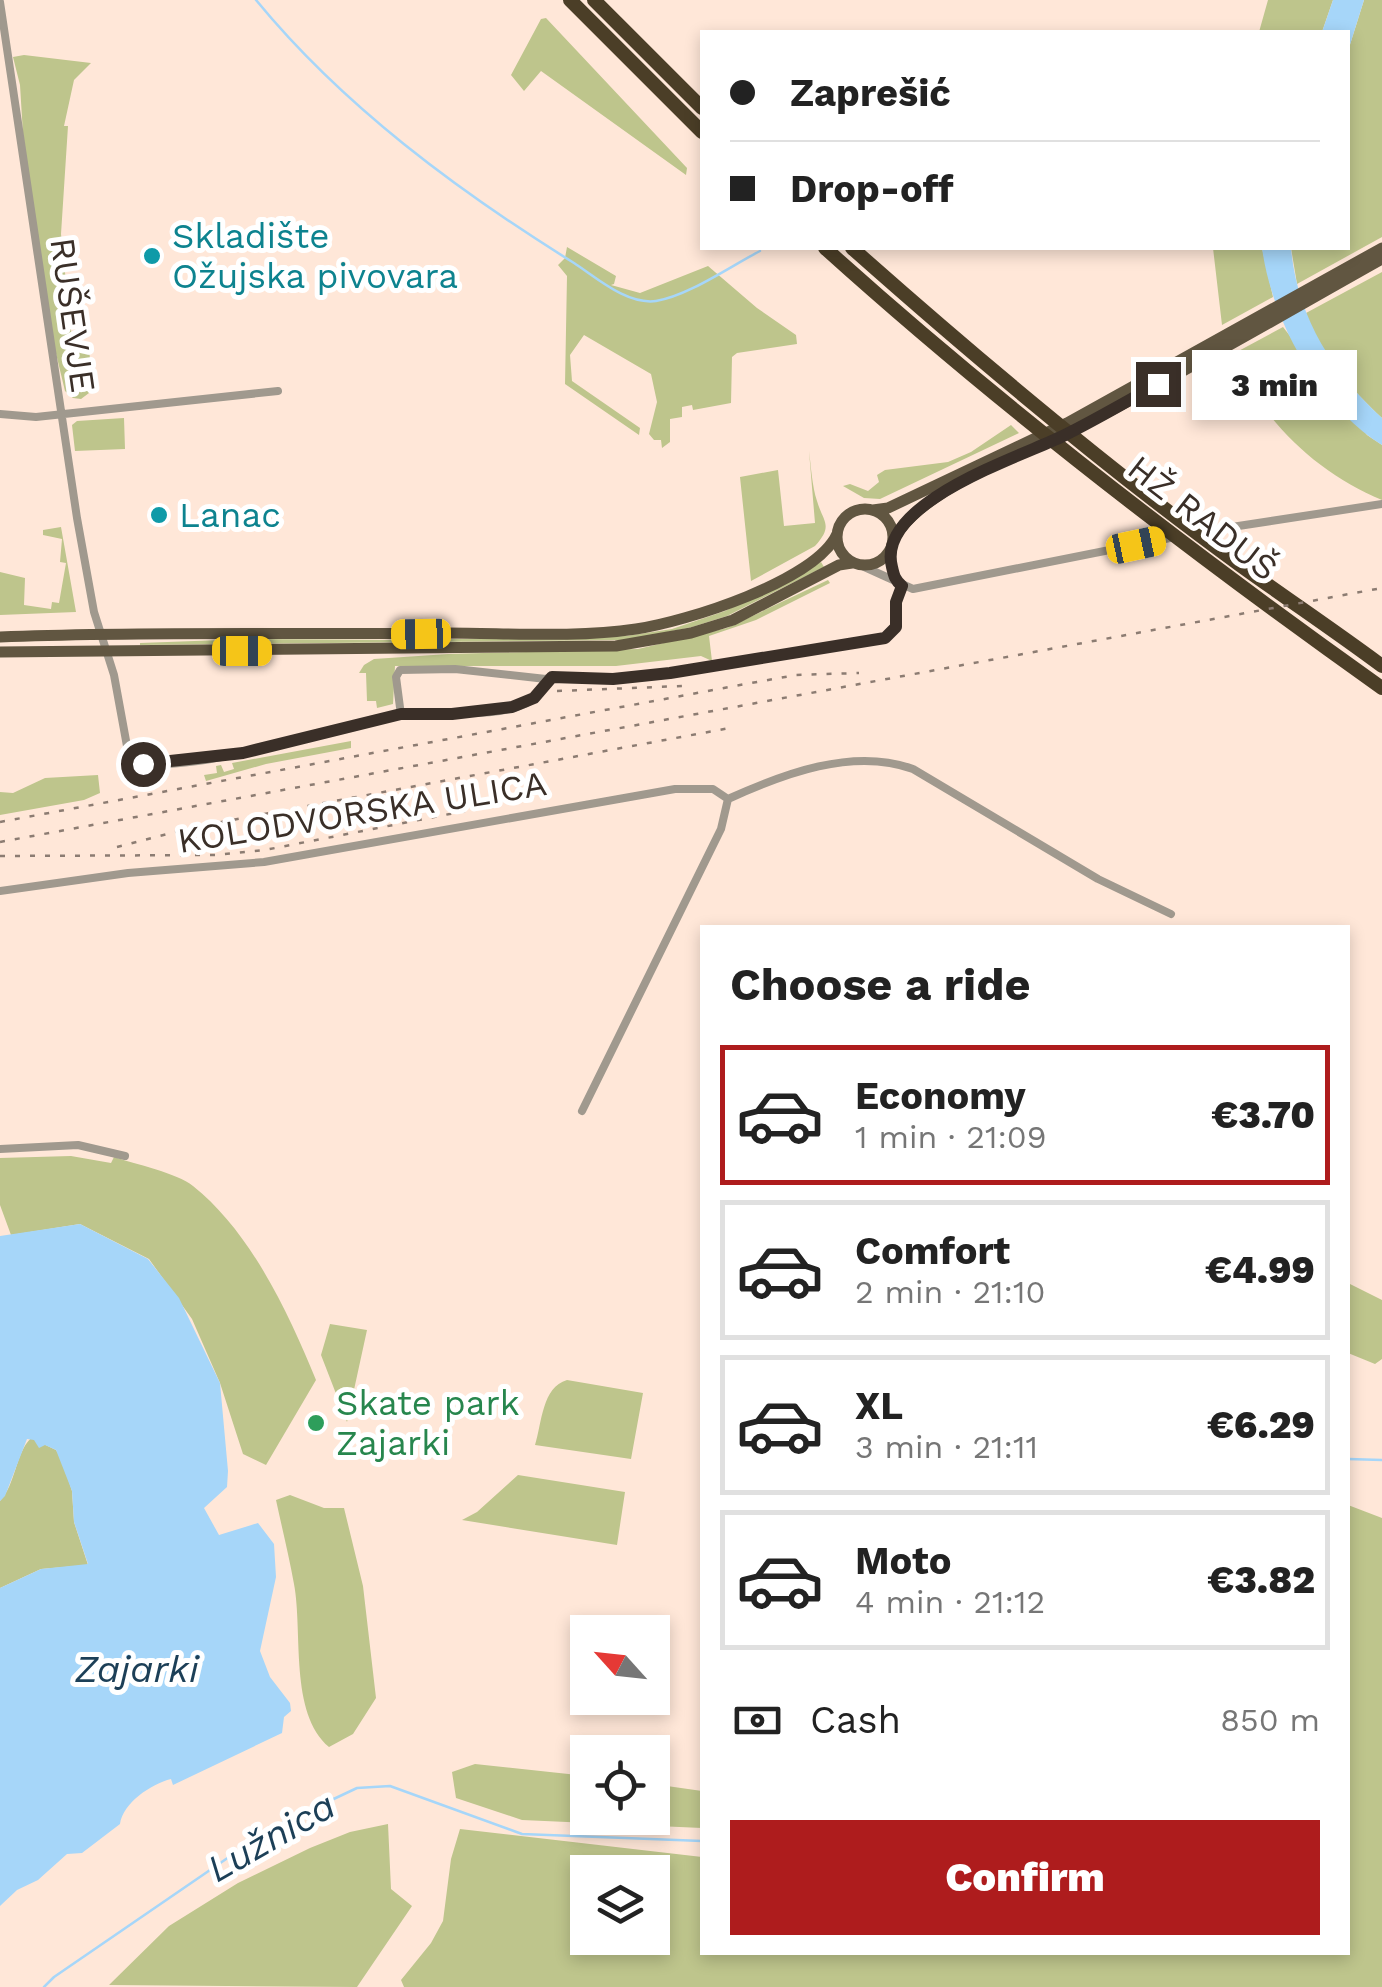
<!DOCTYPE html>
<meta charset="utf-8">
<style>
:root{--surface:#fff;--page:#f2f2f2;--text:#222;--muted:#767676;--line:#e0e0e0;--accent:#ae1c1d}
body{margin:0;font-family:"Work Sans",sans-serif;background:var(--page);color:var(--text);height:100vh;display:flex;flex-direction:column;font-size:38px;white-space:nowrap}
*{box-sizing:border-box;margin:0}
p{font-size:32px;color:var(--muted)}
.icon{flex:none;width:55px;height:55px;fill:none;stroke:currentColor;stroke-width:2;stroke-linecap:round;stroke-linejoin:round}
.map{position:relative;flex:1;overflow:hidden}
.side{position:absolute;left:700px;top:925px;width:650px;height:1030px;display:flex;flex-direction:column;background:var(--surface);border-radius:0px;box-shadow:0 5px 15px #0003}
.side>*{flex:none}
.top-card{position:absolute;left:700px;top:30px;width:650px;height:220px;border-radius:0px;box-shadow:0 5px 15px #0003;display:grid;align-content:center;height:220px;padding:0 30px;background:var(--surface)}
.needle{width:65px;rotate:297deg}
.controls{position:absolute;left:570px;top:1615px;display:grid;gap:20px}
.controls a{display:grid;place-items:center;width:100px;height:100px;border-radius:0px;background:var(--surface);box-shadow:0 5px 15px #0003;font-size:50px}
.end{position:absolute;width:45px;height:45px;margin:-22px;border:12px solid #3a2f28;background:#fff;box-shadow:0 0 0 5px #fff}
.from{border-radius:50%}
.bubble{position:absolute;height:70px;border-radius:0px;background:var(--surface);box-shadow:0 5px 15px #0003;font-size:32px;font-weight:800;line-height:70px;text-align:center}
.car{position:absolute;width:30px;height:60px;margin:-30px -15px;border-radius:12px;box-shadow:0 0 8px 2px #0007;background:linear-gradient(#f5c518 24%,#345 0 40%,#f5c518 0 76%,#345 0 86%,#f5c518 0)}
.top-card b{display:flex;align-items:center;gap:35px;height:95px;font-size:38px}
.top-card b+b{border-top:2px solid var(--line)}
.top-card i{width:25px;height:25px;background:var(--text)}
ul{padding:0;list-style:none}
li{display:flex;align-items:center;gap:30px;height:140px;margin:0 20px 15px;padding:0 10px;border:5px solid var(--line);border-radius:0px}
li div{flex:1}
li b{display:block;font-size:38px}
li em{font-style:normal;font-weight:800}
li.current{border-color:var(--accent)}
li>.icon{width:90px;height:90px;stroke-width:1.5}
h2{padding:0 30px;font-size:45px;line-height:120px}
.pay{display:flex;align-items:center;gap:25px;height:110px;padding:0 30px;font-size:38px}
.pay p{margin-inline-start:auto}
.action{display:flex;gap:20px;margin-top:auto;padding:20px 30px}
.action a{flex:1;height:115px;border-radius:0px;background:var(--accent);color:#fff;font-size:40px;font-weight:800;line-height:115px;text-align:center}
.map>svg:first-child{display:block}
.green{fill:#bec58c;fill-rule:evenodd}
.water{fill:#a6d6f9}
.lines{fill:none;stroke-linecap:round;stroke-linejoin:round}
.stream{stroke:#a6d6f9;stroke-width:2.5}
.street{stroke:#a0998e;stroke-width:8}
.primary{stroke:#615641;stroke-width:11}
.highway{stroke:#4b3e27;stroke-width:14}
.rail{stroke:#8c7c72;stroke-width:2.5;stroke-dasharray:5 10;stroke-linecap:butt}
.route{stroke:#3a2f28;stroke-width:12}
.culture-dot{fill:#0f9aa8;stroke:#fff;stroke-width:4}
.leisure-dot{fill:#2e9e5b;stroke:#fff;stroke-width:4}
.labels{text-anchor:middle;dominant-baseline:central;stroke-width:10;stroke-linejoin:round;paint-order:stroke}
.culture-label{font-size:35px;fill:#0d838f;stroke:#fff;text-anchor:start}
.street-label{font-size:35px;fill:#3a2f28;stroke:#fff}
.leisure-label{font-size:35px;fill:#27864d;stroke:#fff;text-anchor:start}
.water-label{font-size:38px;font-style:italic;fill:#1c3f57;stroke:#fff}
</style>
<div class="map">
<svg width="1382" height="1987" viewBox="0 0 1382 1987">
<rect width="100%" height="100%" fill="#ffe7d8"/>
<path class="green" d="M1268,0H1333L1322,32H1259Z
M1364,0H1382V237L1297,284L1291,248H1348V51Z
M546,18L687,168L686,175L541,71L524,91L511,75L541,19Z
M24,55L91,63L74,80L64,126H68L61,234L73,349H89L93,390L81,399L73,398L65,391L53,341L23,134L20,85L13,57Z
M567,247L616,276L614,284L611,285L640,293L708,266L757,308L796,335L797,344L737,353L732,357L731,403L693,410L692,405L682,407V417L670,419V442L662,448L661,440H654L649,434L657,402L651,374L584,335L570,355L572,381L640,428L639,435L565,384L567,276L558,265L565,258Z
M1213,248H1262L1273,297L1222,325Z
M1382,272V418C1352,390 1318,353 1306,313Z
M1283,327L1367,435L1382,445V500C1317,473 1261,420 1233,354Z
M124,418L125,449L75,451L72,425L77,421Z
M1011,425L1019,433L880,499L864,498L843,486L850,484L868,491L879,482L877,475L885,470L948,462L971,452Z
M809,451C811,466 812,486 817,501C823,522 834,525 815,546L751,581L740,477L778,470L784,526L815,523Z
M61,527L76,612L0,615V572L25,578L24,605L51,609L52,602L59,603L66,563L60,562L62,539L43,535V530Z
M821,562L824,567L727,616L692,627L628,640L140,645V643L249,639L404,640L626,636L672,629L725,611Z
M828,580L830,583L756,620L709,636L712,661L701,656L616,666H395L393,704L377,708L376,701H367L366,673H359L364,665L374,659L448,654L638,649L727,628Z
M351,741V748L266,764L206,781L204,775L217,773L216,766L221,765L224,772L234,769L232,763Z
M98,775L100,793L84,800L0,815V792L13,793L45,778Z
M71,1156L111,1163L114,1157C135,1164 177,1173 193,1186C251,1232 289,1314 316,1380L266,1465L243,1454L220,1383L192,1319L149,1259L80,1224L11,1235L0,1205V1158Z
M1348,1283L1382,1300V1359L1375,1364L1348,1353Z
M330,1324L367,1330L347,1422L321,1355Z
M567,1380L643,1393L631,1459L535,1445C542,1423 542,1387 567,1380Z
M31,1438L56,1450L62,1460L72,1491L74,1522L88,1565L41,1569L0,1588V1501C16,1484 15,1454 31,1438Z
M518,1475L625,1492L617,1545L462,1520L477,1512Z
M290,1495L324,1508H344L363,1586L376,1698L353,1734L329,1747C289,1713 303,1632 294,1584C289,1556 282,1528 276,1500Z
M1348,1505L1382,1518V1987H404L401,1980L431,1943L443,1921L451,1859L460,1829L702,1857V1952H1348ZM588,1872H652V1938H588Z
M475,1764L587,1776L588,1818H652L653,1784L702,1791V1828L522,1820L456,1798L452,1772Z
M388,1824L391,1889L412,1906L357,1987L109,1985L169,1926L238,1883L310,1848L350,1832Z"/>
<path class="water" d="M1333,0H1364L1348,51V32H1322Z
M1262,248H1291C1297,316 1332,372 1382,418V445C1318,405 1272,321 1262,248Z
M80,1224L148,1259L179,1298L220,1383L228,1471L227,1487L204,1508L219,1535L258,1523L274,1544L276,1577L260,1651L270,1677L290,1703L291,1711L284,1717L282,1733L173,1785L171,1779C151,1784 123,1803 120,1824L82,1853L67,1854L38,1880L17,1890L0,1906V1588L41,1569L88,1564L74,1522L72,1491L56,1450L45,1445L39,1448L34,1440L27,1439L5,1496L0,1501V1236Z"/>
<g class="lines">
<path class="stream" d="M256,0C343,106 458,191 574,263C597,278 627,305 656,301C688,296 731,266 760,251
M1348,1459L1382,1460
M44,1987L54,1977L270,1829L357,1788L390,1786L522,1834L702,1841"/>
<path class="street" d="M0,2L77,518L94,612L114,675L129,757C150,777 256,750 286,743C323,734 360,722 398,715C439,708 488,721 527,703C537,698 541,688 546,679
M0,414L36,417L278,391
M1199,532L1382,504
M890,552L896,581
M860,565L913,589L1175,537
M401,715L396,677L400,670L455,669L546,679L558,676L613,679L670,673L885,638L896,627V602L902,586
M0,891L128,873L264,862L675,789H713L728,799C783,774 853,747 913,769L1098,879L1171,914
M582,1111L721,829L728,799
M0,1149L78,1145L125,1156"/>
<path class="primary" d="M837 537a28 28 0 1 1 56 0a28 28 0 1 1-56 0Z
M873,510L888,508L1067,423L1382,248
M894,539C925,483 1038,450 1095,419C1191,368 1286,313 1382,259
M0,637C149,631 298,635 447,633C509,633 575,638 636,629C685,622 816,581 837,534
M0,652L616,646L691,633L733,620L839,565L852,563"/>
<path class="highway" d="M570,0L702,132
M594,0L702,108
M825,248C1000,406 1189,551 1382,688
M852,248C976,358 1105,467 1240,565C1287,599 1335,631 1382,666"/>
<path class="rail" d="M557,691L682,686
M0,822L751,683L796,675L859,673
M0,842L1382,588
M117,847L194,827L735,727
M0,856L216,855L265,850L465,811"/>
</g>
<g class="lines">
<path class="route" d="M143,764L243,753L401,714H452L512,707L534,698L552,677L613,679L670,673L885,638L896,627V602L902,586C895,580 894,576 892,567C875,503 1020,457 1063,436C1095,420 1126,402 1158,384"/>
</g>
<g class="culture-dot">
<circle cx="152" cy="256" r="10"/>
<circle cx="159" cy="515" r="10"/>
</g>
<circle class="leisure-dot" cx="316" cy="1423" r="10"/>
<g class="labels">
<g class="culture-label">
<text x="172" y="236">Skladište<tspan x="172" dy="40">Ožujska pivovara</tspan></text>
<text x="179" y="515">Lanac</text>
</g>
<g class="street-label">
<text transform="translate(73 315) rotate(82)">RUŠEVJE</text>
<text transform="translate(1203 518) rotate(38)">HŽ RADUŠ</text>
<text transform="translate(362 812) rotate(-9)">KOLODVORSKA ULICA</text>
</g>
<g class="leisure-label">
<text x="336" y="1403">Skate park<tspan x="336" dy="40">Zajarki</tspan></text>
</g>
<g class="water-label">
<text x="137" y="1669">Zajarki</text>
<text transform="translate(271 1837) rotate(-30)">Lužnica</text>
</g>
</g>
</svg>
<div class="controls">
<a><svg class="needle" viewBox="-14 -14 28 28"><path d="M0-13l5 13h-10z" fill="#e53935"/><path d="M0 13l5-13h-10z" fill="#767676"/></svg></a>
<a><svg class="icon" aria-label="locate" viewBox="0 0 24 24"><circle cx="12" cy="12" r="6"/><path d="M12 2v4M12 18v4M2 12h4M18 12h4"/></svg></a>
<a><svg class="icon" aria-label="layers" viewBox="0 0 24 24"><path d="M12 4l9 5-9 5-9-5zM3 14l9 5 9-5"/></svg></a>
</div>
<i class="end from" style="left:143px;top:764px"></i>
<i class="end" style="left:1158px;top:384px"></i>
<div class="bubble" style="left:1192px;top:350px;width:165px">3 min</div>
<i class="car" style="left:1136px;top:545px;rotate:78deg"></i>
<i class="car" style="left:421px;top:634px;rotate:269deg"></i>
<i class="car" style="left:242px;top:651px;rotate:90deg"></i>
<div class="top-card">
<b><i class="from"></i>Zaprešić</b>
<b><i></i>Drop-off</b>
</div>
<section class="side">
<h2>Choose a ride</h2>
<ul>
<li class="current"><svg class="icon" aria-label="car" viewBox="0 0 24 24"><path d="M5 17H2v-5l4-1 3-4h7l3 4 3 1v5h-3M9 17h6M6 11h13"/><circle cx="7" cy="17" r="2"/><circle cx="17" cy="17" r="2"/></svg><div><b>Economy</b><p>1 min · 21:09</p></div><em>€3.70</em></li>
<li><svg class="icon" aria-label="car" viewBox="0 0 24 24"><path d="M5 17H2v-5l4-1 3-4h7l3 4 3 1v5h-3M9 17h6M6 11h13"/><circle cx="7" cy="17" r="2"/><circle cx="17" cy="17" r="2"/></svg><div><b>Comfort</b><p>2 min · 21:10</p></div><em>€4.99</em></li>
<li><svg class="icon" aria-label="car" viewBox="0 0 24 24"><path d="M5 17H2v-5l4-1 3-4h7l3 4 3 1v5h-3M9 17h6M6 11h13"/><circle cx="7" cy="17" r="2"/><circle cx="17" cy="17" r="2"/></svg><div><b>XL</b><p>3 min · 21:11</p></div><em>€6.29</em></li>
<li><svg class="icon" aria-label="car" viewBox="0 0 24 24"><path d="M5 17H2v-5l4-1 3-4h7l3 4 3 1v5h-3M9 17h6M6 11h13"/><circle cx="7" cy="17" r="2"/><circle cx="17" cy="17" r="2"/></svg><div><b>Moto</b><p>4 min · 21:12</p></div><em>€3.82</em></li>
</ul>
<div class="pay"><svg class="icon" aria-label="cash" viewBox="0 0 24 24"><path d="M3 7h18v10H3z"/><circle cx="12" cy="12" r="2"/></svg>Cash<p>850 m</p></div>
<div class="action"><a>Confirm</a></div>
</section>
</div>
